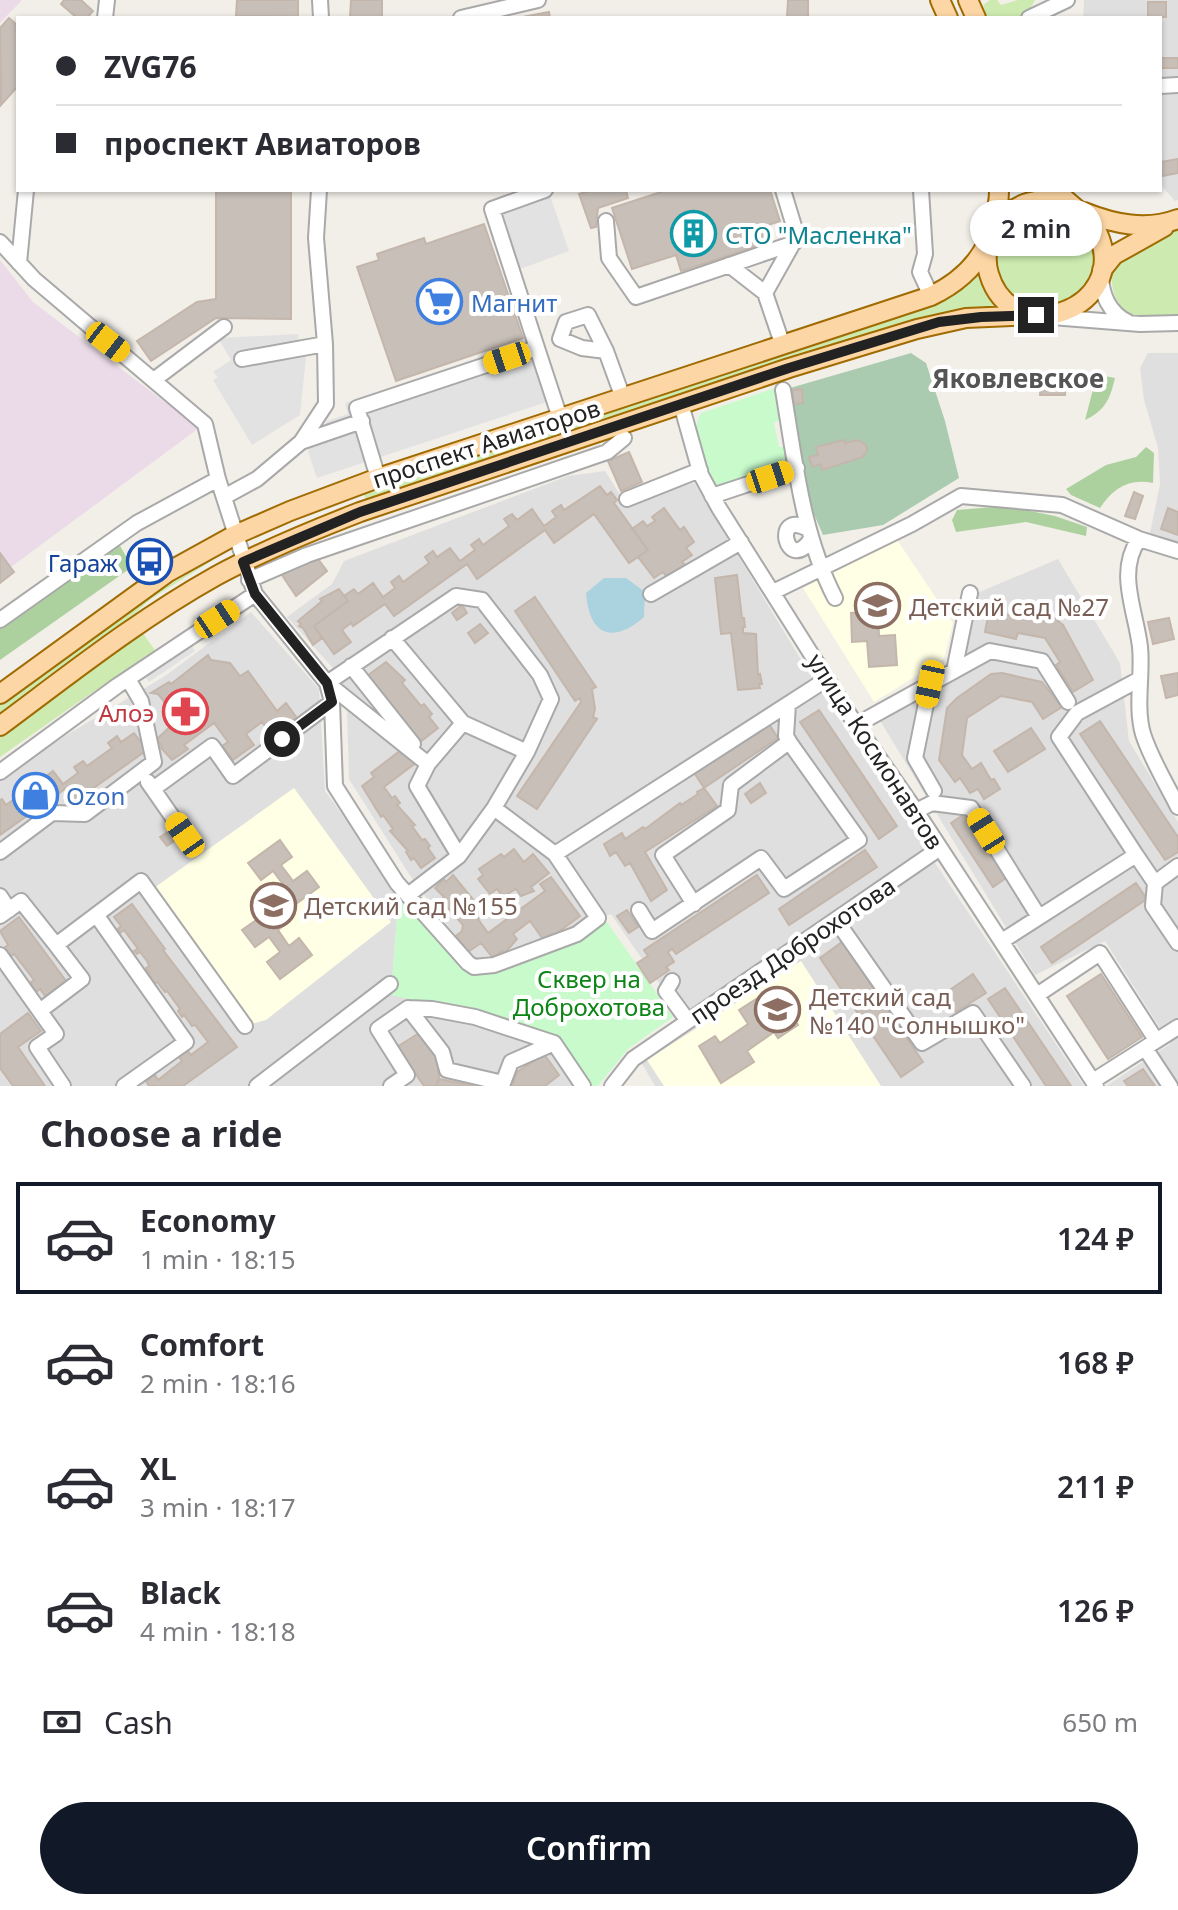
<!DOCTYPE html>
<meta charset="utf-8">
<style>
:root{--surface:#fff;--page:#f7f7f7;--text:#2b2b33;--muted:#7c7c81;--line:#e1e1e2;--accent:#111827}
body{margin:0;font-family:"Noto Sans",sans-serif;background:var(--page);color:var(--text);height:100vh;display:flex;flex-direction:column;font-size:30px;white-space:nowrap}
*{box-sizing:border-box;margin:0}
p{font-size:26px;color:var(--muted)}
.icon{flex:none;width:44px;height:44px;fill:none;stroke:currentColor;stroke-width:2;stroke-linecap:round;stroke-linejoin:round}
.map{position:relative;height:1086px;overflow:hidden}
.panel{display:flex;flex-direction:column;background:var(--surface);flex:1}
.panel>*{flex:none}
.hud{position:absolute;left:16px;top:16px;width:1146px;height:176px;border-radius:0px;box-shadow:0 2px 6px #0004;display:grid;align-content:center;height:176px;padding:0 40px;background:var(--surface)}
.end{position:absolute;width:36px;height:36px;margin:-18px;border:10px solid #222;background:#fff;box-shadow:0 0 0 4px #fff}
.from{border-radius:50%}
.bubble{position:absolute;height:56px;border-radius:28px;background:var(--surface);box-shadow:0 2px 6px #0004;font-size:26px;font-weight:600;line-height:56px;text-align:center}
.car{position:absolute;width:24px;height:48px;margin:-24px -12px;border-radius:10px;box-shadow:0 0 6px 2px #0007;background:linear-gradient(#f5c518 24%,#345 0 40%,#f5c518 0 76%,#345 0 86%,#f5c518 0)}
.hud b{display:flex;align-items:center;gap:28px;height:76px;font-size:30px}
.hud b+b{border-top:2px solid var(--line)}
.hud i{width:20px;height:20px;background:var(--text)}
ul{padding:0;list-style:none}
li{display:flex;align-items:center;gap:24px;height:112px;margin:0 16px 12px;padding:0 24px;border:4px solid transparent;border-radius:0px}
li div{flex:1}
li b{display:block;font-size:30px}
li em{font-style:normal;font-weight:600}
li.active{border-color:var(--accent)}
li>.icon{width:72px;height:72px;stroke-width:1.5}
h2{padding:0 40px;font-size:36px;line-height:96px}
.pay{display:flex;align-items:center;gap:20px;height:88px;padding:0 40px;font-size:30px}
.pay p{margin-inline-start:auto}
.action{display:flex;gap:16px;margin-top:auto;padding:16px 40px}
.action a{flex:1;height:92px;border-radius:48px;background:var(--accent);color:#fff;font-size:32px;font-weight:600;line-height:92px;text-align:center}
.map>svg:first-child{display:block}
.residential{fill:#e0dfdf}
.industrial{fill:#ebdbe8}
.education{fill:#ffffe5}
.grass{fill:#cdebb0}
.forest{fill:#add19e}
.cemetery{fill:#aacbaf}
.park{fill:#c8facc}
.parking{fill:#e2e2e2}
.water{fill:#aad3df}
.building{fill:#c7bfb8;stroke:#c4b6ab;stroke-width:2}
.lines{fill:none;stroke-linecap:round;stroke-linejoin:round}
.minor-casing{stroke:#a9a9a9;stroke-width:18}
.major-casing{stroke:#a06b00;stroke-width:22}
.minor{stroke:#fff;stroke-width:14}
.major{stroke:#fcd6a4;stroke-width:18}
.route{stroke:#222;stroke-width:10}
.labels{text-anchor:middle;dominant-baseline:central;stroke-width:8;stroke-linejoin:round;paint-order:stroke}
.culture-label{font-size:24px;fill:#0d838f;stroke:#fff;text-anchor:start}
.shop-label{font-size:24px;fill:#366cbe;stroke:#fff;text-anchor:start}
.street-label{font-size:24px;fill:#222;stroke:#fff}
.transit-label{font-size:24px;fill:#164399;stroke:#fff;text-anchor:end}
.education-label{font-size:24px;fill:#785e54;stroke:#fff;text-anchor:start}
.health-label{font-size:24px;fill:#be3a42;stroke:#fff;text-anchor:end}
.park-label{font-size:24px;fill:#0c8416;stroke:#fff}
.neighbourhood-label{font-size:26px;font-weight:bold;fill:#555;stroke:#fff}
</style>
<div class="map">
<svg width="1178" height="1086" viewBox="0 0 1178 1086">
<rect width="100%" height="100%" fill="#f2efe9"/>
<path class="residential" d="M1084,0H1178V81L1160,82V18H1083Z
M1178,89V200L1175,201L1160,184V90Z
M1148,353H1178V543L1150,533L1160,484L1158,448L1144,400L1140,368Z
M605,471L626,504L694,483L817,686L1084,1086H655L641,1062L674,1037L680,1014L611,914L533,943L476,959L440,917L409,874L349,779L347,709L332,667L287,617L332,584L344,561L568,476Z
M1058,559L1120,663L1129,741L1178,822V1086H1106L1170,1044L1105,941L1035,975L879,719L929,694L958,672L977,593Z
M251,612L319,689L325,791L399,890L391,994L556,1034L588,1086H0V780L35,754L165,676Z"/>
<path class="industrial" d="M0,0H22L0,23Z
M0,260L33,302L199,428L11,567L14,572L0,583Z"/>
<path class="education" d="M897,540L953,623L944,659L874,702L803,588Z
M294,788L391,922L266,1020L251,1024L154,888Z
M801,961L881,1086H664L647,1060Z"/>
<path class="grass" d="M990,0H997L1001,5L1018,0H1035C1023,24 1012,18 987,18L983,5Z
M996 258a49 49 0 1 1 98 0a49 49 0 1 1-98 0Z
M1178,226V315C1166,315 1151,318 1139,317C1116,313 1107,284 1114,265Z
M978,272L985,291L998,307L965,309L924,317L366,500L363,492L934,304L954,293Z
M213,558V560L151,599L117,629L0,715V705L148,598Z
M142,632L157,653L90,694L0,757V734Z"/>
<path class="forest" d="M1104,376L1115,378C1110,399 1105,411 1085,420L1096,378Z
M1146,447L1154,453L1153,483C1129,478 1113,488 1100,508L1071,495L1066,489L1106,465L1136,457Z
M1005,506L1055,516L1087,527L1086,536L1026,522L956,532L952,520L957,510Z
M119,544L132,567L0,660V629Z"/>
<path class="cemetery" d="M911,353L926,363L945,421L959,478L883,525L823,535L801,484L806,481L798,433L793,430L790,388Z"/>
<path class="park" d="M775,388L783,418L774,423L779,447H788L790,459L772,466L773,471L718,490L712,488C703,468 688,433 701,413Z
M399,890L472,975L543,953L607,922L673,1017L628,1049L598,1086H588L556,1034L391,995Z"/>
<path class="parking" d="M548,190L569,251L520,269L497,203Z
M298,334L300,355L306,357L300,415L252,445L213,380L218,377L213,372L231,360L218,338Z
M540,339L559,398L317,478L308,451L327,421L348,414L345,403Z
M187,639L195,651L149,682L141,670Z"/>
<path class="water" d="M604,578H626L645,592L644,617C612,645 589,635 586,593Z"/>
<path class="building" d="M64,0H81L93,11L87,18H77L61,4Z
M237,0H298V17L236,16Z
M351,0H382V18H350Z
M788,0H808V18H787Z
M1148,2H1166V17H1148Z
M549,12L550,18H524L523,17Z
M9,18L18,26L16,32L18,34V86L1,105L0,28Z
M1160,58H1178V68H1160Z
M1178,159V173L1162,176L1160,162Z
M216,190H291V319L216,318L151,361L137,341L197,302L216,299Z
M592,190H626L628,198L598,208L596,227L591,228L579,194Z
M667,190H770L780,221L765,226L770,242L681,271L676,255L632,269L612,208Z
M484,224L523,338L396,381L357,267L379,260L377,254L424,238L426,244Z
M1041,377L1066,378L1065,395H1040Z
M802,389L803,403L794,404L792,390Z
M844,440L845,443L858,440L866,445L867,450L863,457L822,470L820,464L812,467L809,457L818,455L816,447Z
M629,452L642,482L621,491L608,461Z
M600,486L607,495L611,492L617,500L614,503L648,550L629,563L594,514L554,543L545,530L477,579L467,564L394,616L385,604L353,626L351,623L342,630L351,642L334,654L314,626L348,601L344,596L354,589L358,594L373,583L383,597L395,588L391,582L399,576L403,582L429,563L425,557L433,551L437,557L450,548L460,561L475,550L471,545L479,539L483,545L509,526L504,519L512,514L517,520L532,509L544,526L556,517L552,511L561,505L564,510Z
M1134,492L1143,496L1135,519L1125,516Z
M664,508L680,530L684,527L694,542L686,548L692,555L682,562L686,566L668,579L663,572L654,578L638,557L648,550L632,529L643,521L647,526L655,521L652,517Z
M1168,508L1178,512V535L1161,529Z
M0,553L14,572L0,583Z
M308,559H318L327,571L296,596L282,575Z
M737,575L742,618H744L745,627H743V633L756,634L758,675L760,674L762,684H759L760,688L738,690L731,633L721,634L715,578Z
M339,589L348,601L314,626L322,638L313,645L303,628L299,626L301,624L298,621L322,601L320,599Z
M535,597L596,687L592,689L595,709L593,717L597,719L537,809L517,796L581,702L580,698L575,701L515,611Z
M462,605L467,613L457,620L452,613Z
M878,611L879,636L895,635L897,665L869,667L867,641L852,642L851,613Z
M989,611L1020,617L1021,611L1053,617L1063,625L1093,680L1073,692L1056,665L1060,662L1045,638L1018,633L1016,639L985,632Z
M1169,618L1174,639L1153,644L1148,622Z
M480,624L488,633L475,643L468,633Z
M208,655L211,660L230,663L240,676L248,671L277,711L286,703L297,718L273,737L262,722L246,734L254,745L233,760L222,746L228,742L214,723L184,745L188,749L172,760L161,748L162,747L157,739L173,724L175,726L184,720L176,708L171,710L158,694L151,693L169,682L171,684Z
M386,662L405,680L402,683L421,706L424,704L432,714L429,717L438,728L420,742L367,676Z
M1002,673L1042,682L1062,707L1043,719L1032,702L1001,696L967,718L962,755L972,769L981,763L991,780L994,779L1000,789L984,799L978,789L970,793L960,778L955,782L939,760L947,708L957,698L991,674Z
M1178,673V695L1166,698L1161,676Z
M819,710L897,826L879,839L800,722Z
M767,721L778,738L704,788L717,806L645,852L667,890L651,901L630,863L625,866L616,852L610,856L604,844L622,833L625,839L643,827L645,829L680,803L681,805L698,794L697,792L704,788L693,771Z
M1100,721L1178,837V852L1165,860L1080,734Z
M1031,728L1045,749L1008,772L994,751Z
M134,733L147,750L74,802L65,789L0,835V800L2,799L6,805L32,786L28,780L37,774L41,780L53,771L63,784L78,773L74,767L83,761L87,766L112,748L108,743L117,736L121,742Z
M405,747L417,762L384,787L392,798L395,796L400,803L397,805L415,825L412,826L422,840L425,839L430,846L428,848L435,858L421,868L414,858L411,860L406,852L408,851L390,831L393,829L383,815L381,817L362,786L374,777L371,773Z
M760,783L766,793L751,803L745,794Z
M968,812L1009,876L993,887L951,823Z
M174,828L180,837L167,846L160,837Z
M280,840L292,857L281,865L293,881L307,871L319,887L281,915L287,923L278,930L289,946L299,938L312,955L280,979L267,962L280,952L269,937L255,947L242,930L259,918L254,911L285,887L273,871L261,880L248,863Z
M514,849L524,862L533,854L549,873L531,887L534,891L521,896L516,889L503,897L497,889L490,894L478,879L483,875L479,869L501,854L504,857Z
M865,850L877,867L789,925L779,909Z
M453,875L484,913L478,919L488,933L545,891L540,884L551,877L580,916L545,942L530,921L513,934L517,939L504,954L502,951L493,958L481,943L468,952L456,936L462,931L463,925L441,900L444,897L435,888L444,879L446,882Z
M757,875L769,893L676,954L672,949L668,952L674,962L666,967L669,970L650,983L637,963L648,956L644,950Z
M1136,883L1147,899L1052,963L1041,947Z
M132,904L165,949L163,950L237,1047L183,1086H149L146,1081L155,1075L158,1080L182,1061L179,1057L188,1051L191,1055L208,1042L195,1025L192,1026L184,1015L182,1017L178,1011L180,1009L167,991L165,992L157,982L154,984L146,968L149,966L147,961L140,952L137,954L134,951L138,949L124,930L120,933L118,929L121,926L114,917Z
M627,910L638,927L629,933L617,916Z
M19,917L69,985L48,1000L40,989L36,992L30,983L34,980L14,954L10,957L4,948L8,945L0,931Z
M842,942L923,1062L901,1077L820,958Z
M973,974L986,993L956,1012L944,994Z
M1101,974L1142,1037L1108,1059L1067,996Z
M773,988L798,1025L778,1038L774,1032L747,1051L754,1062L721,1083L699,1046L715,1036L720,1043L748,1024L739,1010Z
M1005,988L1071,1086H1046L988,999Z
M28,1013L41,1031L18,1047L45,1086H13L0,1068V1034Z
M419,1033L437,1057L439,1079L436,1086H424L397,1047Z
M544,1054L559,1075L545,1086H512L517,1072Z
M1143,1069L1155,1086H1128L1124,1081Z
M439,1079L474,1086H436Z"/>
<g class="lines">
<defs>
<path id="minor" d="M320,0L321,18
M105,18L107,0
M461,18L538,0
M1029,18L1067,0
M1160,86L1178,85
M921,190L925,254L920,272L931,296
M606,221L609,258L636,297L794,243
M0,242L34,279L205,424L218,479L255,594L327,683L332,702L335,786L397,883L468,963L474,967L494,965L577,934L598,918L555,854L827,679
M19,263L26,190
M729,265L765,293L782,343
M1101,274C1101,294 1109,313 1128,322
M765,293L797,236L783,190
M1052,317L1140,324L1178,323
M537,348L492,209L545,190
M606,351L582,348L560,339L566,322L588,315L606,351L623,398
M242,359L325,344
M155,379L224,327
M783,390C795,461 802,534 835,598
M681,404L701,475L719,508L856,725L916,811L1096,1086
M301,442L362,421
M378,478L357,408L537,348L560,418
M712,496L797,468
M224,497L257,479L301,442L326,404L325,344L316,238L319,190
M627,499L700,470
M808,529C771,508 787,576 811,539
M1139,539C1116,572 1136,611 1140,647C1143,674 1135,706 1143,734C1151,759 1166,783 1178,807
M249,580L307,555L607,452L624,438
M773,592L912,524L961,496L1062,505L1139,539L1178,551
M651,594L741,542
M0,620L137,523L218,479
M392,638L463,723L527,752L551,699L540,675L482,600L456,596L327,683L428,764
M351,666L413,744
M954,671L970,593
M930,684L915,758L934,791
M788,704L786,736L790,743
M856,725L990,651L1042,661L1068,702
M0,772L117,686L255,594
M148,782L185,835
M153,789L212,746L233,776L332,702
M494,808L555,854
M916,811L932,803L971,808L1039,917
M0,852L52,813L85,814L154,762L141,701L128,679
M1136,855L1155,883L1178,866
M459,856L417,786L428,764L463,723
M1155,883L1153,906L1178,943
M408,895L459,856L494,808L527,752
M0,896L9,910
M639,910L652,931L761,858L784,889L859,840L790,743L786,744L731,785L728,810L663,855L694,904
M0,916L21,901L56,945L141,881L245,1026
M97,916L186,1042L124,1086
M836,920L922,1043L973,1013L1023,1086
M1002,941L1136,855L1059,737L1077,713L1138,680
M0,955L56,1034L37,1047L63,1086
M672,981L666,991L688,1021
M1037,995L1100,953L1156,1040
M408,1008L442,1052L447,1070L503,1083L511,1062L554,1043
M41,1010L82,979L56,945
M1145,1048L1170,1086
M1093,1081L1178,1027
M257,1086L390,984
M391,1086L407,1075L378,1029L408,1008L432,1009L475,1017L554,1043L583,1086
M612,1086L633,1059L940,848"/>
<path id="major" d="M940,0L948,18
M968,0L976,18
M999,190C1000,219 980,246 989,274C1012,352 1131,308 1098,234C1089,214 1069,206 1056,190
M1084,212C1114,224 1146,231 1178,219
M996,227C1014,201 1043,194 1072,206
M1102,270L1114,255L1164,227
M0,694L168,572L235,535L290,511L378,478L931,296C956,284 978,265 989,239
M0,726C70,674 139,619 216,576C262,551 311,531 360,512L789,368L917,329L966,318L1036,315"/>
</defs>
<use href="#minor" class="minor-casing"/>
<use href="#major" class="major-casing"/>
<use href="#minor" class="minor"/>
<use href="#major" class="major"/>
</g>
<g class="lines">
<path class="route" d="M282,739L332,702L327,683L255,594L243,562L360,512L789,368L939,322L981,317L1036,315"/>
</g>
<defs>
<symbol id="building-ring" viewBox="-11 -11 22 22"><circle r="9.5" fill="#fff" stroke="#0f9aa8" stroke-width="1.5"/><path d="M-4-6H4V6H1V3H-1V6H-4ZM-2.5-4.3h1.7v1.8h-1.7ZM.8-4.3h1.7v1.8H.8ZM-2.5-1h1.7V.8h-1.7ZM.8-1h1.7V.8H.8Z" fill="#0f9aa8"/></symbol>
<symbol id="supermarket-ring" viewBox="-11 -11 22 22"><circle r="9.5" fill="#fff" stroke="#3f7fe0" stroke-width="1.5"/><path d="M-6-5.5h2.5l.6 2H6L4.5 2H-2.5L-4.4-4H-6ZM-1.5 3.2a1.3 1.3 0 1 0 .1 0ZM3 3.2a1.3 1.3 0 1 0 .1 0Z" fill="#3f7fe0"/></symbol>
<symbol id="bus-ring" viewBox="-11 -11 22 22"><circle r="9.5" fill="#fff" stroke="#1a4fb4" stroke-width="1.5"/><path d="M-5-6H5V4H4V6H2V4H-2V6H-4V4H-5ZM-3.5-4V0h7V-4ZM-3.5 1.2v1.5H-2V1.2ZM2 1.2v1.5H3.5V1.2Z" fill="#1a4fb4"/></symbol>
<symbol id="school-ring" viewBox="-11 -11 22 22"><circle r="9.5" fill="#fff" stroke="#8d6e63" stroke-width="1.5"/><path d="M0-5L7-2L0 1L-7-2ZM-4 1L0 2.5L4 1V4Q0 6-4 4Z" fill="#8d6e63"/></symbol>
<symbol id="pharmacy-ring" viewBox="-11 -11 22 22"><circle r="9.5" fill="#fff" stroke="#e0444e" stroke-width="1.5"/><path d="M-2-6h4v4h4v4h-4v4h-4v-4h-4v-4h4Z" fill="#e0444e"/></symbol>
<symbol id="shop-ring" viewBox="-11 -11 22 22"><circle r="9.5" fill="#fff" stroke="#3f7fe0" stroke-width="1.5"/><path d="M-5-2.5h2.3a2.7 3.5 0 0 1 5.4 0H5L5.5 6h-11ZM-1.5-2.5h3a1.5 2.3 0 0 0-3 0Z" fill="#3f7fe0"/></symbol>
</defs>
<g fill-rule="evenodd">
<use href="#building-ring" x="668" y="208" width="51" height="51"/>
<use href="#supermarket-ring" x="414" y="276" width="51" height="51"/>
<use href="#bus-ring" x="124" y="536" width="51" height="51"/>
<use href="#school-ring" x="852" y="580" width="51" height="51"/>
<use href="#pharmacy-ring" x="160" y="686" width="51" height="51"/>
<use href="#shop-ring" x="10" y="770" width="51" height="51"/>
<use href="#school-ring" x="248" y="880" width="51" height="51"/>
<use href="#school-ring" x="752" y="984" width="51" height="51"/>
</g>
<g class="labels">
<g class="culture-label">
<text x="725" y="234">СТО "Масленка"</text>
</g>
<g class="shop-label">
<text x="471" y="302">Магнит</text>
<text x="66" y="795">Ozon</text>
</g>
<g class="street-label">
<text transform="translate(486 443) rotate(-18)">проспект Авиаторов</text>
<text transform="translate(876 751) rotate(57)">улица Космонавтов</text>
<text transform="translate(792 950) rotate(-34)">проезд Доброхотова</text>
</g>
<g class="transit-label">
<text x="118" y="562">Гараж</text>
</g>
<g class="education-label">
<text x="909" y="606">Детский сад №27</text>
<text x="304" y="905">Детский сад №155</text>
<text x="809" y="996">Детский сад<tspan x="809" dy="28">№140 "Солнышко"</tspan></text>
</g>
<g class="health-label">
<text x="154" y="712">Алоэ</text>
</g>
<g class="park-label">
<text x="589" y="978">Сквер на<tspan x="589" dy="28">Доброхотова</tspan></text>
</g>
<g class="neighbourhood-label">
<text x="1018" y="378">Яковлевское</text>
</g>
</g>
</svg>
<i class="end from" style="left:282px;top:739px"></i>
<i class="end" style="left:1036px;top:315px"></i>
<div class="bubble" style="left:970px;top:200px;width:132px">2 min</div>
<i class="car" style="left:108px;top:342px;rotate:128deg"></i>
<i class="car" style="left:507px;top:358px;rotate:252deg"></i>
<i class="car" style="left:770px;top:477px;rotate:72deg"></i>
<i class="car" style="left:217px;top:619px;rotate:57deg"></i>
<i class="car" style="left:930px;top:684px;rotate:192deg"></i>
<i class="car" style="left:986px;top:831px;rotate:328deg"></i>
<i class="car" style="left:185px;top:835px;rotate:325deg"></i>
<div class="hud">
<b><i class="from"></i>ZVG76</b>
<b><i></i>проспект Авиаторов</b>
</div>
</div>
<section class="panel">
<h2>Choose a ride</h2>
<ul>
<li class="active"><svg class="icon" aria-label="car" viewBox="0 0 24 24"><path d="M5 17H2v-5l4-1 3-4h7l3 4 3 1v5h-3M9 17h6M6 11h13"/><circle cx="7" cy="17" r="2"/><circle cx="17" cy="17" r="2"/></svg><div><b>Economy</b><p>1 min · 18:15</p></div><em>124 ₽</em></li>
<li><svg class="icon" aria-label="car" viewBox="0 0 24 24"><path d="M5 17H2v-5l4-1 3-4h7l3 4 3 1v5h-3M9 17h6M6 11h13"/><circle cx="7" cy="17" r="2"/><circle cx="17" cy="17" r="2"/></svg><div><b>Comfort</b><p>2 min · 18:16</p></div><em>168 ₽</em></li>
<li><svg class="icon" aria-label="car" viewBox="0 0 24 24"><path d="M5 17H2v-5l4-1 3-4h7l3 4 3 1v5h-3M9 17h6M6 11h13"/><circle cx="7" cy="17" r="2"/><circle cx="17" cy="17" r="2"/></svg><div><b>XL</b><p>3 min · 18:17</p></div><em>211 ₽</em></li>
<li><svg class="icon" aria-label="car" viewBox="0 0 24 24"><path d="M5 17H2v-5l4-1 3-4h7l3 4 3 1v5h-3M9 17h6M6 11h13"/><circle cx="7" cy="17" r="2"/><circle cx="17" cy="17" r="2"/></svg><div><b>Black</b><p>4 min · 18:18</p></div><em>126 ₽</em></li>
</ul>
<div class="pay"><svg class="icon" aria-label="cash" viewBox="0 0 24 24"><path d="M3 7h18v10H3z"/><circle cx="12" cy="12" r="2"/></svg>Cash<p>650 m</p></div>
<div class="action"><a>Confirm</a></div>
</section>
